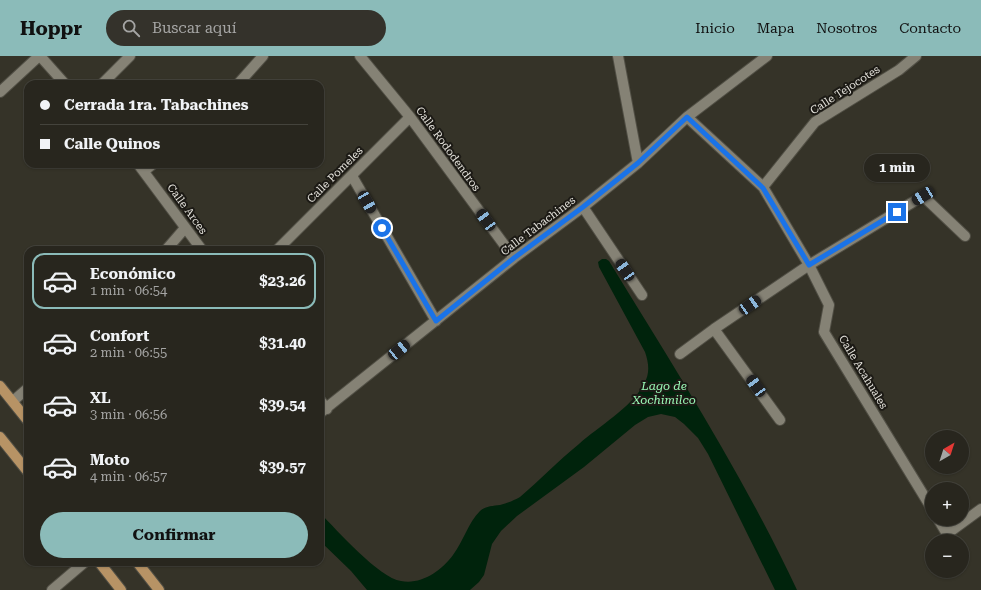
<!DOCTYPE html>
<html lang="es">
<meta charset="utf-8">
<style>
:root{--surface:#28261e;--page:#34322b;--text:#f1f3f6;--muted:#a5a5a4;--line:#44433c;--accent:#8bbbb9}
body{margin:0;font-family:"Roboto Serif",serif;background:var(--page);color:var(--text);height:100vh;display:flex;flex-direction:column;font-size:15px;white-space:nowrap}
*{box-sizing:border-box;margin:0}
p{font-size:13px;color:var(--muted)}
.icon{flex:none;width:22px;height:22px;fill:none;stroke:currentColor;stroke-width:2;stroke-linecap:round;stroke-linejoin:round}
.map{position:relative;flex:1;overflow:hidden}
.side{position:absolute;left:24px;top:190px;width:300px;height:320px;display:flex;flex-direction:column;background:var(--surface);border-radius:12px;box-shadow:0 1px 3px #0004,0 0 0 1px var(--line)}
.side>*{flex:none}
.guide{position:absolute;left:24px;top:24px;width:300px;height:88px;border-radius:12px;box-shadow:0 1px 3px #0004,0 0 0 1px var(--line);display:grid;align-content:center;height:88px;padding:0 16px;background:var(--surface)}
.needle{width:26px;rotate:39deg}
.controls{position:absolute;left:925px;top:374px;display:grid;gap:8px}
.controls a{display:grid;place-items:center;width:44px;height:44px;border-radius:50%;background:var(--surface);box-shadow:0 1px 3px #0004,0 0 0 1px var(--line);font-size:20px}
.end{position:absolute;width:18px;height:18px;margin:-9px;border:5px solid #1a73e8;background:#fff;box-shadow:0 0 0 2px #fff}
.from{border-radius:50%}
.bubble{position:absolute;height:28px;border-radius:14px;background:var(--surface);box-shadow:0 1px 3px #0004,0 0 0 1px var(--line);font-size:13px;font-weight:700;line-height:28px;text-align:center}
.car{position:absolute;width:12px;height:24px;margin:-12px -6px;border-radius:5px;box-shadow:0 0 3px 1px #0007;background:linear-gradient(#222 24%,#8ab4d8 0 40%,#222 0 76%,#8ab4d8 0 86%,#222 0)}
.guide b{display:flex;align-items:center;gap:14px;height:38px;font-size:15px}
.guide b+b{border-top:1px solid var(--line)}
.guide i{width:10px;height:10px;background:var(--text)}
ul{padding:7px 0 0;list-style:none}
li{display:flex;align-items:center;gap:12px;height:56px;margin:0 8px 6px;padding:0 8px;border:2px solid transparent;border-radius:12px}
li div{flex:1}
li b{display:block;font-size:15px}
li em{font-style:normal;font-weight:700}
li.selected{border-color:var(--accent)}
li>.icon{width:36px;height:36px;stroke-width:1.5}
.button{display:flex;gap:8px;margin-top:auto;padding:8px 16px}
.button a{flex:1;height:46px;border-radius:24px;background:var(--accent);color:#111;font-size:16px;font-weight:700;line-height:46px;text-align:center}
header{display:flex;align-items:center;gap:24px;box-sizing:border-box;height:56px;padding:0 20px;background:var(--accent);color:#111}
header strong{font-size:19px}
nav{display:flex;gap:22px;margin-inline-start:auto;font-size:14px}
.search{width:280px;height:36px;background:var(--page);display:flex;align-items:center;gap:10px;box-sizing:border-box;padding:0 14px;border-radius:22px;color:var(--muted);font-size:15px}
.map>svg:first-child{display:block}
.water{fill:#00230c}
.lines{fill:none;stroke-linecap:round;stroke-linejoin:round}
.minor-casing{stroke:#514f45;stroke-width:12}
.major-casing{stroke:#514f45;stroke-width:12}
.minor{stroke:#858275;stroke-width:10}
.major{stroke:#b79365;stroke-width:10}
.route{stroke:#1a73e8;stroke-width:5}
.labels{text-anchor:middle;dominant-baseline:central;stroke-width:4;stroke-linejoin:round;paint-order:stroke}
.street-label{font-size:11px;fill:#e6e4dd;stroke:#1c1a15}
.water-label{font-size:12px;font-style:italic;fill:#9af9b6;stroke:#1c1a15}
</style>
<header>
<strong>Hoppr</strong>
<div class="search"><svg class="icon" aria-label="search" viewBox="0 0 24 24"><circle cx="10" cy="10" r="6"/><path d="M15 15l6 6"/></svg>Buscar aquí</div>
<nav><a>Inicio</a><a>Mapa</a><a>Nosotros</a><a>Contacto</a></nav>
</header>
<div class="map">
<svg width="981" height="534" viewBox="0 0 981 534">
<rect width="100%" height="100%" fill="#353328"/>
<path class="water" d="M602,203H606L609,205C675,313 743,419 797,534H775L708,398L698,382L684,368L675,361L661,358L648,361L635,369L584,411L517,460L501,475L492,488L484,519L479,526L470,534H367L351,515L320,485V457C337,474 379,522 401,525C421,529 441,515 453,499C463,486 468,467 480,455C485,450 493,450 500,449C507,447 513,445 520,441C540,424 558,405 579,388C599,370 631,352 644,328C650,317 649,308 645,296L599,211L598,206Z"/>
<g class="lines">
<defs>
<path id="minor" d="M40,0L65,28
M360,0L410,61L514,202
M618,0L638,107
M102,28L130,0
M238,28L263,0
M0,36L39,0
M687,61L763,131L809,209L829,249L824,276L932,453
M138,108L202,194
M144,115L153,108
M352,120L436,265
M763,131L815,66L899,14L916,0
M583,151L642,239
M166,194L185,172
M277,194L410,61
M714,273L780,364
M680,298L714,273L809,209L923,140L965,180
M320,344L327,353
M13,345L28,332
M320,357L514,202L583,151L638,107L687,61L767,0
M938,463L947,478L981,453
M52,534L85,506"/>
<path id="major" d="M0,330L28,365
M0,381L28,416
M99,506L121,534
M137,506L159,534"/>
</defs>
<use href="#minor" class="minor-casing"/>
<use href="#major" class="major-casing"/>
<use href="#minor" class="minor"/>
<use href="#major" class="major"/>
</g>
<g class="lines">
<path class="route" d="M382,172L436,265L514,202L583,151L638,107L687,61L763,132L809,209L897,156"/>
</g>
<g class="labels">
<g class="street-label">
<text transform="translate(845 34) rotate(-33)">Calle Tejocotes</text>
<text transform="translate(448 93) rotate(54)">Calle Rododendros</text>
<text transform="translate(335 119) rotate(-45)">Calle Pomeles</text>
<text transform="translate(187 153) rotate(54)">Calle Arces</text>
<text transform="translate(538 170) rotate(-37)">Calle Tabachines</text>
<text transform="translate(863 316) rotate(59)">Calle Acahuales</text>
</g>
<g class="water-label">
<text x="664" y="330">Lago de<tspan x="664" dy="14">Xochimilco</tspan></text>
</g>
</g>
</svg>
<div class="controls">
<a><svg class="needle" viewBox="-14 -14 28 28"><path d="M0-13l5 13h-10z" fill="#e53935"/><path d="M0 13l5-13h-10z" fill="#a5a5a4"/></svg></a>
<a>+</a>
<a>−</a>
</div>
<i class="end from" style="left:382px;top:172px"></i>
<i class="end" style="left:897px;top:156px"></i>
<div class="bubble" style="left:864px;top:98px;width:66px">1 min</div>
<i class="car" style="left:923px;top:140px;rotate:239deg"></i>
<i class="car" style="left:367px;top:146px;rotate:150deg"></i>
<i class="car" style="left:486px;top:164px;rotate:324deg"></i>
<i class="car" style="left:625px;top:214px;rotate:326deg"></i>
<i class="car" style="left:750px;top:249px;rotate:56deg"></i>
<i class="car" style="left:399px;top:294px;rotate:51deg"></i>
<i class="car" style="left:756px;top:330px;rotate:324deg"></i>
<div class="guide">
<b><i class="from"></i>Cerrada 1ra. Tabachines</b>
<b><i></i>Calle Quinos</b>
</div>
<section class="side">
<ul>
<li class="selected"><svg class="icon" aria-label="car" viewBox="0 0 24 24"><path d="M5 17H2v-5l4-1 3-4h7l3 4 3 1v5h-3M9 17h6M6 11h13"/><circle cx="7" cy="17" r="2"/><circle cx="17" cy="17" r="2"/></svg><div><b>Económico</b><p>1 min · 06:54</p></div><em>$23.26</em></li>
<li><svg class="icon" aria-label="car" viewBox="0 0 24 24"><path d="M5 17H2v-5l4-1 3-4h7l3 4 3 1v5h-3M9 17h6M6 11h13"/><circle cx="7" cy="17" r="2"/><circle cx="17" cy="17" r="2"/></svg><div><b>Confort</b><p>2 min · 06:55</p></div><em>$31.40</em></li>
<li><svg class="icon" aria-label="car" viewBox="0 0 24 24"><path d="M5 17H2v-5l4-1 3-4h7l3 4 3 1v5h-3M9 17h6M6 11h13"/><circle cx="7" cy="17" r="2"/><circle cx="17" cy="17" r="2"/></svg><div><b>XL</b><p>3 min · 06:56</p></div><em>$39.54</em></li>
<li><svg class="icon" aria-label="car" viewBox="0 0 24 24"><path d="M5 17H2v-5l4-1 3-4h7l3 4 3 1v5h-3M9 17h6M6 11h13"/><circle cx="7" cy="17" r="2"/><circle cx="17" cy="17" r="2"/></svg><div><b>Moto</b><p>4 min · 06:57</p></div><em>$39.57</em></li>
</ul>
<div class="button"><a>Confirmar</a></div>
</section>
</div>
